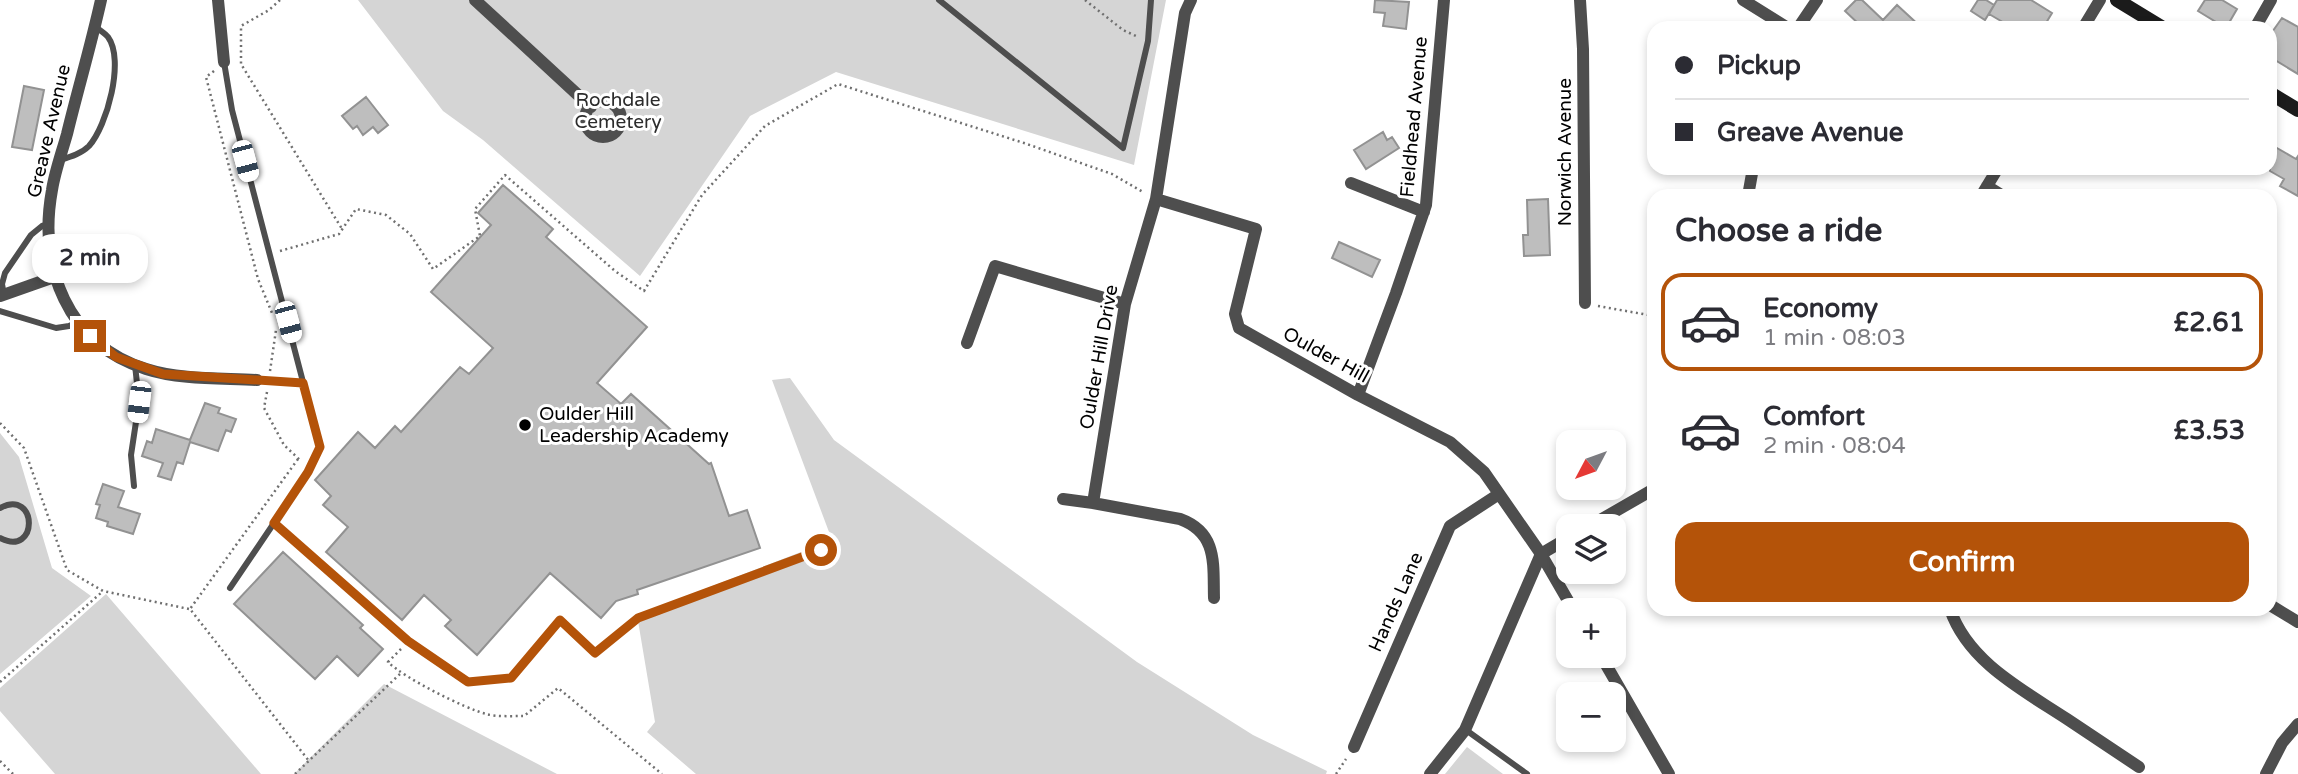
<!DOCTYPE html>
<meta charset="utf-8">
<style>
:root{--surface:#fff;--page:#f2f2f3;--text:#2b2b33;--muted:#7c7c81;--line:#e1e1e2;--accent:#b45309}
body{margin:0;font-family:"Varela Round",sans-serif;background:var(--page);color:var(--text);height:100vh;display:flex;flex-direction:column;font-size:26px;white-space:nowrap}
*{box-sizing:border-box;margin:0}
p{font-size:23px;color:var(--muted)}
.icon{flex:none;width:38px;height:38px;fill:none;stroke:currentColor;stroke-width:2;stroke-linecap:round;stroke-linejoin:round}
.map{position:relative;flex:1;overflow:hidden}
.sheet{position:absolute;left:1647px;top:189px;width:630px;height:427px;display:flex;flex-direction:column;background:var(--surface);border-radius:21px;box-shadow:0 4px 10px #0003}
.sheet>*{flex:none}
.hud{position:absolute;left:1647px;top:21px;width:630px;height:154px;border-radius:21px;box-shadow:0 4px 10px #0003;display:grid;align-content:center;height:154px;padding:0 28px;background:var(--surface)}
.needle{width:46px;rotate:229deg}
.controls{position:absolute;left:1556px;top:430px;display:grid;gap:14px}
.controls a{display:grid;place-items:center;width:70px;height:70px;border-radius:14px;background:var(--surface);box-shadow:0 4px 10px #0003;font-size:35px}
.end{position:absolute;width:32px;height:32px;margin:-16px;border:9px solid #b45309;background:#fff;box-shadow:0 0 0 4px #fff}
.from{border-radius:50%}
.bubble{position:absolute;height:49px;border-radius:21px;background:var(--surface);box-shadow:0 4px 10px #0003;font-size:23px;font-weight:800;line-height:49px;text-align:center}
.car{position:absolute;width:21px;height:42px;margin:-21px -10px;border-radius:9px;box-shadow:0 0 5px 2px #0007;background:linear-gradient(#fff 24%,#345 0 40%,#fff 0 76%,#345 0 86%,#fff 0)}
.hud b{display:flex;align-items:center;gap:24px;height:66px;font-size:26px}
.hud b+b{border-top:2px solid var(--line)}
.hud i{width:18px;height:18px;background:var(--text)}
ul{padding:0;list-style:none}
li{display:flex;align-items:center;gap:21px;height:98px;margin:0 14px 10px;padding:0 14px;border:4px solid transparent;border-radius:21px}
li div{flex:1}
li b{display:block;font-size:26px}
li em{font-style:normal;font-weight:800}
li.current{border-color:var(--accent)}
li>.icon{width:63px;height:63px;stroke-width:1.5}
h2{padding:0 28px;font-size:32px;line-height:84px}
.action{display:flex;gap:14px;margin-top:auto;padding:14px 28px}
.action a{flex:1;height:80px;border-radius:21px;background:var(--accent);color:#fff;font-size:28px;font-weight:800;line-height:80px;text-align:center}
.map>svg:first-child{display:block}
.green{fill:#d5d5d5}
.building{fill:#bebebe;stroke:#929292;stroke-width:2}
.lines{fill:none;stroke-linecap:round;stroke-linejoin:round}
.path{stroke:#707070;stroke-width:2.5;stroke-dasharray:2 3.5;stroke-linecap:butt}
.service{stroke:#4e4e4e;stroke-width:6}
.minor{stroke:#4e4e4e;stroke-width:12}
.secondary{stroke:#1b1b1b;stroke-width:14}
.route{stroke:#b45309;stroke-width:9}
.poi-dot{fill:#000;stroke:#fff;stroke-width:2.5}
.labels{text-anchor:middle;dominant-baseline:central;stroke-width:6;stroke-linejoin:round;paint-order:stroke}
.park-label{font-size:19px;fill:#2c2c2c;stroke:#fff}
.street-label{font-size:19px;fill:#000;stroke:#fff}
.poi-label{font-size:19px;fill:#000;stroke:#fff;text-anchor:start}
</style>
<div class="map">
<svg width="2298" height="774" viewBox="0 0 2298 774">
<rect width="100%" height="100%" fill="#fff"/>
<path class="green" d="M358,0H1166L1134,165L836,72L750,116L640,276L483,140L443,111Z
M790,378L834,440L1137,662L1253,735L1327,771L1326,774H696L647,732L655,722L637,615L832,540L772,380Z
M0,433L19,457L52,568L91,596L0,674Z
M106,594L261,774H55L0,711V688Z
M384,684L557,774H294Z
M1467,747L1503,774H1445Z"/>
<path class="building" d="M1375,0L1409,2L1406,29L1383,26L1385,13L1374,12Z
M1856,0H1862L1883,20L1897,5L1922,28H1863L1845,11Z
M1978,0H1986L1994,5L1985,20L1971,11Z
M1997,0H2031L2052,13L2043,28H2013L1989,14Z
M2205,0H2222L2237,9L2226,28L2198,11Z
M2282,18L2298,27V74L2270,57V35Z
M24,86L44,90L32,150L12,147Z
M366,97L388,125L378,133L373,127L363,135L357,126L353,129L342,116Z
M1383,132L1387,140L1392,137L1399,148L1366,169L1354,150Z
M2270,144L2296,159L2298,156V196L2280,186L2284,179L2270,171Z
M503,185L553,229L546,237L647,327L597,383L621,404L631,394L709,464L711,463L729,516L747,510L760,548L637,590L638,594L616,601L601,618L550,573L477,655L445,626L451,620L424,595L402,620L326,552L348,527L323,505L331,496L315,480L358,432L375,448L395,426L401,432L460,367L469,374L493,348L431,292L491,225L478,213Z
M1548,199L1550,255L1524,256L1523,235H1528L1527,200Z
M1339,242L1380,260L1372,277L1332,258Z
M205,403L220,408L218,413L236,419L231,432L226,430L218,451L190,442L183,464L177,462L171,480L158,476L163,463L142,456L147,441L152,443L156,429L190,440Z
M103,484L124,491L118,507L140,514L133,534L107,526L108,522L96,518L100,505L96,504Z
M283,552L363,625L360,628L383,649L358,676L337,656L315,679L234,604Z"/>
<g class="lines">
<path class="path" d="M280,0L269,10L241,26V64L342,229
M1085,0L1123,30L1136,36
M214,71L206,77L258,279L272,313
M280,251L339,234L356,209L386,215L410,234L433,269L480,236L475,209L505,175L615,271L644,291L702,195L765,126L838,84L1024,143L1112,174L1143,192
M1598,306L1654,316
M270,371L276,330
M267,392L264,408L284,445L301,461
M0,423L24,448L67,570L103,591L189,609
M298,459L190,609L309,761
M401,649L388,662C404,678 464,708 486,714C497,717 512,716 524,716L558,688L662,774
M0,682L102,592
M0,761L13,774
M295,774L401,673
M1336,774L1346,759"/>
<path class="service" d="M939,0L1123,148L1148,41L1151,0
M224,62L232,110L320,447L308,472L274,523L408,641L468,682L511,678L560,620L595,653L638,618L821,550
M60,160C70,157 81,154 89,146C107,126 125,60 108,37C105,33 99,30 95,26
M4,295L2,284L5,273L31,235L42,226L49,224
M0,311L56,328L69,326L78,322
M257,380L303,383
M134,486L131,455L139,402L135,365
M0,508C38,488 39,558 0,538
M230,588L274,523
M1466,730L1527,774"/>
<path class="minor" d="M101,0C91,45 78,89 67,134C62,152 55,171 52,190C38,267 67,344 146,369C180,380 221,378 257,380
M218,0L224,62
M475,0L591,107
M1191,0L1185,13L1156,199L1125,304L1093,503L1180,519C1218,533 1213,564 1214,598
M1580,0L1583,49L1585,303
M1743,0L1788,28
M1798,28L1817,0
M2083,28L2100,0
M2255,28L2271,0
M585 119a18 18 0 1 1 36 0a18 18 0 1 1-36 0Z
M1351,183L1424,212
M1987,186L2003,196
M1748,196L1753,168
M1981,196L1998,168
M1156,199L1256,229L1235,314L1239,328L1358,395L1450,442L1484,472L1541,554L1574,611
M0,296L54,277
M967,343L995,266L1125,304
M1358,395L1396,293L1426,205L1444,0
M1063,499L1093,503
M1588,527L1654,489
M1541,554L1568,538
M2270,605L2298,622
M1950,609C1968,662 2023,690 2067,719C2091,735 2115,751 2139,767
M1601,656L1669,774
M1354,747L1450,526L1499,494
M1430,774L1465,730L1541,554
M2266,774L2282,743L2298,724"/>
<path class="secondary" d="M2117,0L2163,28
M2270,93L2298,110"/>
</g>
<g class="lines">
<path class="route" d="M90,336L116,357L163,374L303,383L320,447L308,472L274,523L408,641L468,682L511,678L560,620L595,653L638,618L821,550"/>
</g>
<circle class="poi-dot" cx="525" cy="425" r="7"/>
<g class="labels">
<g class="park-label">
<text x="618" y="100">Rochdale<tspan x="618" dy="22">Cemetery</tspan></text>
</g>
<g class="street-label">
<text transform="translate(1414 117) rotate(-85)">Fieldhead Avenue</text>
<text transform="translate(49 131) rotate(-77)">Greave Avenue</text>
<text transform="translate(1565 152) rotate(-90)">Norwich Avenue</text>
<text transform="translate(1326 355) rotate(29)">Oulder Hill</text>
<text transform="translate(1099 357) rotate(-80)">Oulder Hill Drive</text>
<text transform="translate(1396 602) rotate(-66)">Hands Lane</text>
</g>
<g class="poi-label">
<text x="539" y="414">Oulder Hill<tspan x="539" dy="22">Leadership Academy</tspan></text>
</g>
</g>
</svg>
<div class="controls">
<a><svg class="needle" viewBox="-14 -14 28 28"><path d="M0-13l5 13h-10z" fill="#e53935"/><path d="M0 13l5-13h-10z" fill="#7c7c81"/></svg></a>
<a><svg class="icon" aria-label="layers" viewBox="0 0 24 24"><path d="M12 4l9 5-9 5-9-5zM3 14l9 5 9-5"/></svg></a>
<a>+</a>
<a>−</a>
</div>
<i class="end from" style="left:821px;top:550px"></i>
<i class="end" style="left:90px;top:336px"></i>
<div class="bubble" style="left:32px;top:234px;width:116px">2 min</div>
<i class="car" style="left:245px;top:161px;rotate:165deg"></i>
<i class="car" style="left:288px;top:322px;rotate:165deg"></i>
<i class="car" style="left:139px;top:402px;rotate:187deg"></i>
<div class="hud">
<b><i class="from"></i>Pickup</b>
<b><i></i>Greave Avenue</b>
</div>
<section class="sheet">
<h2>Choose a ride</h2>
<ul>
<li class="current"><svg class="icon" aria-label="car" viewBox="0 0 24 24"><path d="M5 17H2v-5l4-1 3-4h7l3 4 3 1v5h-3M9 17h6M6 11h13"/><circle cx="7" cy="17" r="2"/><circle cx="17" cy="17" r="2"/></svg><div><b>Economy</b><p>1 min · 08:03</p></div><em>£2.61</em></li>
<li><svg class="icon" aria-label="car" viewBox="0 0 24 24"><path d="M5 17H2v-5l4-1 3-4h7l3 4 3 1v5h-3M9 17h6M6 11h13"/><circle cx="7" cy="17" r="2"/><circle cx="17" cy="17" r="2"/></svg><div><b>Comfort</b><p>2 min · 08:04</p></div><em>£3.53</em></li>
</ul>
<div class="action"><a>Confirm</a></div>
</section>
</div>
